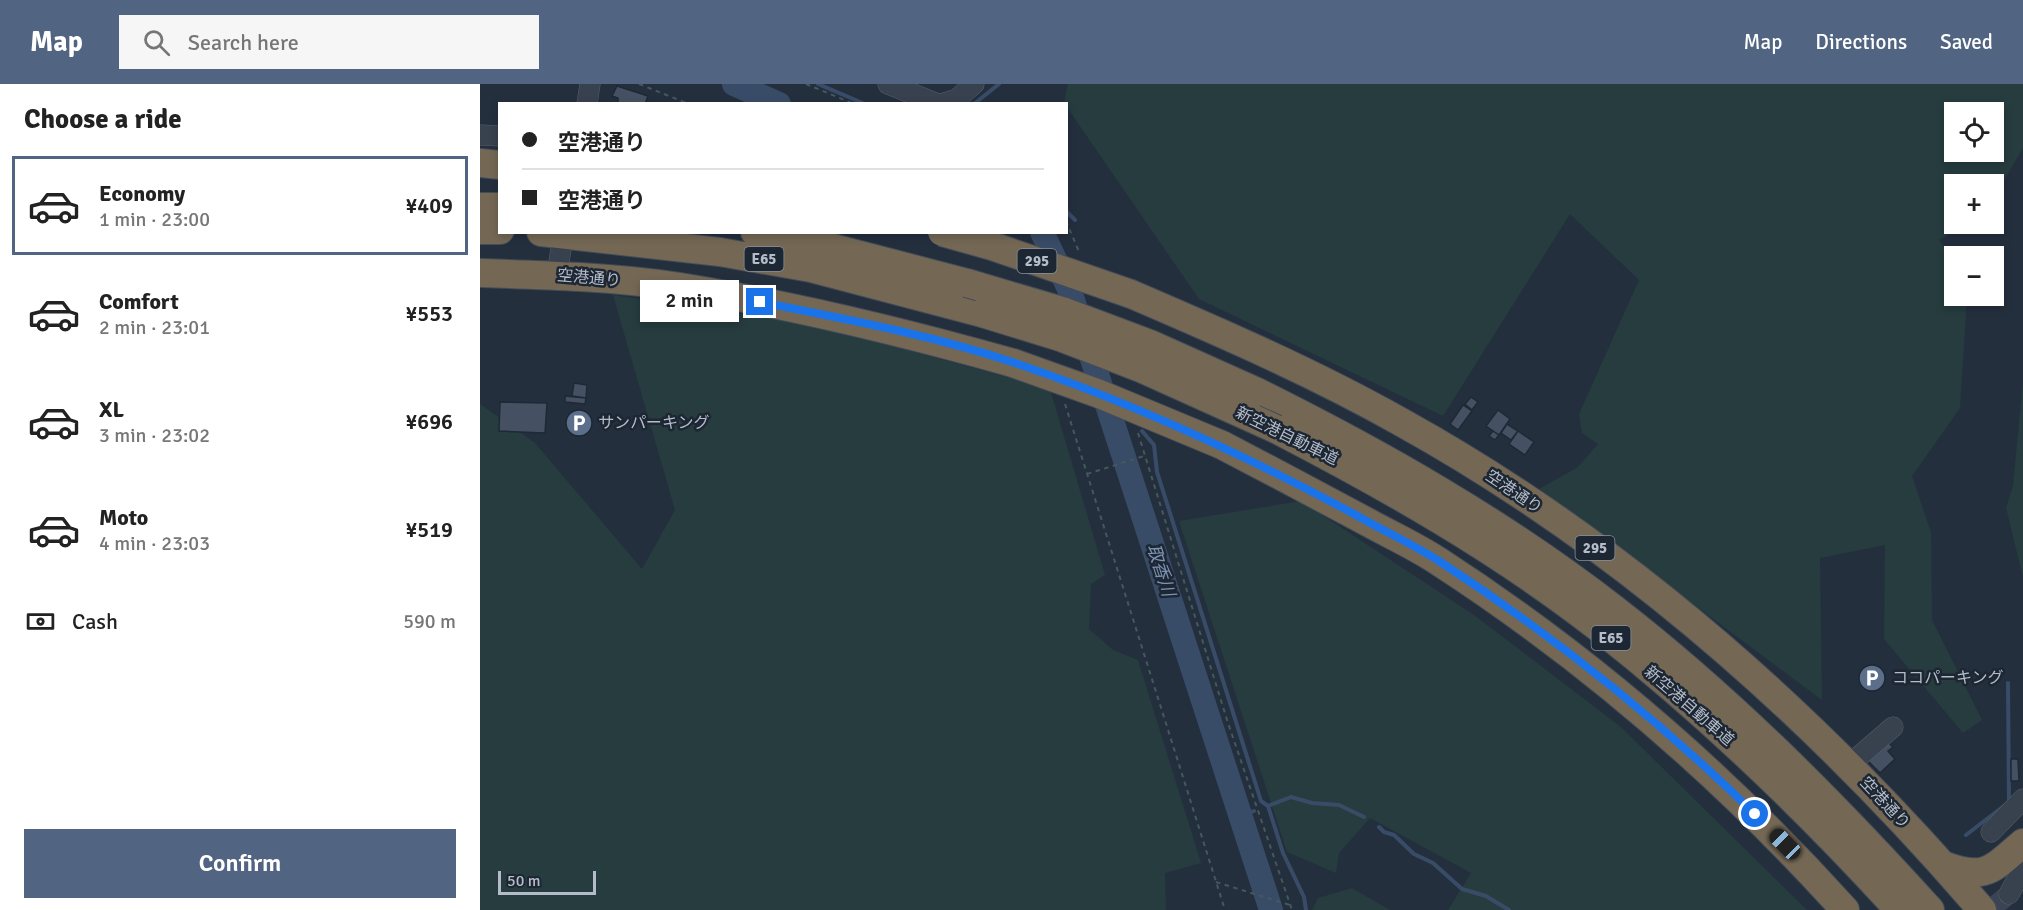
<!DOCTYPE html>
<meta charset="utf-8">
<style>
:root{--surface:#fff;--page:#f6f6f6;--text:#222;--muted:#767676;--line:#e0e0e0;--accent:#516482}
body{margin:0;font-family:Signika,"Noto Sans JP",sans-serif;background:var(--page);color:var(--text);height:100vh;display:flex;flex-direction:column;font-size:22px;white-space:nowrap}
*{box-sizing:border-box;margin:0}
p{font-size:20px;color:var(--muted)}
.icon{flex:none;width:33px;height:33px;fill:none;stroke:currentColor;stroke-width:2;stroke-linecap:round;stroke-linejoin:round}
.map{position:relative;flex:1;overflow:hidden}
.panel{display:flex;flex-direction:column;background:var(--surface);width:480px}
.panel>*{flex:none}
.top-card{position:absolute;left:18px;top:18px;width:570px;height:132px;border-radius:0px;box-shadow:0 3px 9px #0003;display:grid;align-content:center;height:132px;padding:0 24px;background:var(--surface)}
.buttons{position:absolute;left:1464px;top:18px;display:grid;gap:12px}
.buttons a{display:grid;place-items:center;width:60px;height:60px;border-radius:0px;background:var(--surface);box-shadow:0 3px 9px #0003;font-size:30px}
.scale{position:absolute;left:18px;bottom:15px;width:98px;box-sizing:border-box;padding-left:6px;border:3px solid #b4bcc9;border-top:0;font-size:16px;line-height:21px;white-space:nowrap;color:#b4bcc9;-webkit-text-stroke:4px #1d2633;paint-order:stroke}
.end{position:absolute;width:27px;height:27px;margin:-14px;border:8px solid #1a73e8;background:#fff;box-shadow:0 0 0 3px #fff}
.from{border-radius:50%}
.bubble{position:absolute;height:42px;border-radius:0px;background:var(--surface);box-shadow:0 3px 9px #0003;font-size:20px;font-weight:600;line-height:42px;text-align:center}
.car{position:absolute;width:18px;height:36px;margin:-18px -9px;border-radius:8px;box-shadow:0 0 4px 2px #0007;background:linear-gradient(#222 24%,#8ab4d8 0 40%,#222 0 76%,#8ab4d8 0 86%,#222 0)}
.top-card b{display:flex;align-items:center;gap:21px;height:57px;font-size:22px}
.top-card b+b{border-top:2px solid var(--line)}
.top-card i{width:15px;height:15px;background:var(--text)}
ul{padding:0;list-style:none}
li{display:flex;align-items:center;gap:18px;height:99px;margin:0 12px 9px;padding:0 12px;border:3px solid transparent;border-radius:0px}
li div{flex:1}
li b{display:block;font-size:22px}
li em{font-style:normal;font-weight:600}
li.selected{border-color:var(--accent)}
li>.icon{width:54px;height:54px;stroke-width:1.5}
h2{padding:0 24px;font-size:27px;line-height:72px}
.pay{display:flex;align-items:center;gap:15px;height:66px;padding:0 24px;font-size:22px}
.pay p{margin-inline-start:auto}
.button{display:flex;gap:12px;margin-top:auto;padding:12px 24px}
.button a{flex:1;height:69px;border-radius:0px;background:var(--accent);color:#fff;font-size:24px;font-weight:600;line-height:69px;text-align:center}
header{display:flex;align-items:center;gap:36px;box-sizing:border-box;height:84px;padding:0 30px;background:var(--accent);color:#fff}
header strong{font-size:28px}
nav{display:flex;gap:33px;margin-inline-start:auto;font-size:21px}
.search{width:420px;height:54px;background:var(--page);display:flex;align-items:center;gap:15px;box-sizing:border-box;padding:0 21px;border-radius:0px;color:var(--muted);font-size:22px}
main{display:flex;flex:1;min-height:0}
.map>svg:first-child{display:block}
.green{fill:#263c3f;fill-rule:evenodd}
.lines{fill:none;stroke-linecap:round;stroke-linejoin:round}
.stream{stroke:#394c67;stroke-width:4}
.river{stroke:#394c67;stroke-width:24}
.building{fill:#455162;stroke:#1f2835;stroke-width:1.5}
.minor-tunnel{stroke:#3a4453;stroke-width:20;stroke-dasharray:20 10;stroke-linecap:butt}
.minor-casing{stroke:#565f6c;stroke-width:21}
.highway-casing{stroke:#434c59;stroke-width:30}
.path{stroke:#44595c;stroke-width:2;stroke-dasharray:4.5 4.5;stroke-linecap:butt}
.minor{stroke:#38414e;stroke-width:20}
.highway{stroke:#746855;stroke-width:28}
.highway-bridge-casing{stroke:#434c59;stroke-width:30;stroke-linecap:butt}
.highway-bridge{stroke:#746855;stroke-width:28}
.route{stroke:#1a73e8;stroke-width:8}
.labels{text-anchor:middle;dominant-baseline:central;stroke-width:5;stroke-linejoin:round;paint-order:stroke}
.shield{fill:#1d2633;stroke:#878f9c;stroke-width:1.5}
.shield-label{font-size:15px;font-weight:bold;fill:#b4bcc9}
.street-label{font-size:16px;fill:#b4bcc9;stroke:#1d2633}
.poi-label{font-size:16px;fill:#b4bcc9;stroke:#1d2633;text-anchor:start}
.water-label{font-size:18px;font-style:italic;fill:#7c92b1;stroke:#1d2633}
</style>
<header>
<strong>Map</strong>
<div class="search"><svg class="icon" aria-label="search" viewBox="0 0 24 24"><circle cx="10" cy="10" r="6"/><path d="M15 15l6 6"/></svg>Search here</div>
<nav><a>Map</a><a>Directions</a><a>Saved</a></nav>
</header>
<main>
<section class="panel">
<h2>Choose a ride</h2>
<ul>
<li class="selected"><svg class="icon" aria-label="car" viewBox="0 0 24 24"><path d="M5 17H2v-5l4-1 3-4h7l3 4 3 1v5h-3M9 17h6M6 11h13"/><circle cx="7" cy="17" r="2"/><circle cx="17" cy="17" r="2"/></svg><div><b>Economy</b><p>1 min · 23:00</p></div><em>¥409</em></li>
<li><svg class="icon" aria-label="car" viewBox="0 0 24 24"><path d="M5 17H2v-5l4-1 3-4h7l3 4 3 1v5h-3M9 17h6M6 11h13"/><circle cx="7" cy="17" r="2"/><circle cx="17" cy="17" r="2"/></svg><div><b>Comfort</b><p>2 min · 23:01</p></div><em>¥553</em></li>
<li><svg class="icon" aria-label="car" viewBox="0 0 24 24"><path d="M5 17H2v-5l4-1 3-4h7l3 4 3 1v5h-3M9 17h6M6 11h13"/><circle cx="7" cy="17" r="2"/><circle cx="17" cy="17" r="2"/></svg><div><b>XL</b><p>3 min · 23:02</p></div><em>¥696</em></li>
<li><svg class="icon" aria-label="car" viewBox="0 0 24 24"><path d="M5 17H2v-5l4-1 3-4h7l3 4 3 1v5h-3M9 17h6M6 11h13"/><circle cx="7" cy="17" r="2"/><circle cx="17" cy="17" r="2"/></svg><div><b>Moto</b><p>4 min · 23:03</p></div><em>¥519</em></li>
</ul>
<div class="pay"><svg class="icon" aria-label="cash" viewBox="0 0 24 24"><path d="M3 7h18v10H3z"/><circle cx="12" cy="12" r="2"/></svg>Cash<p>590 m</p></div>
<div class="button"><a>Confirm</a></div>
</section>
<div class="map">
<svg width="1543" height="826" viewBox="0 0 1543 826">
<rect width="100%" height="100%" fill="#242f3e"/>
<path class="green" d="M588,0H1543V64L1514,113V100H1474V140H1488L1459,156L1474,176V212H1487L1480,324L1432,392L1451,448L1452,536L1502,636L1483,649L1404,555L1405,461L1340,474L1342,616L1059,405L1098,383L1118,360L1102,349L1099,330L1159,196L1090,130L963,332L719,215L584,19ZM1474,28H1514V68H1474Z
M133,211L336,241L570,305L625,491L611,500L609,545L633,566L658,576L721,779L685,789L686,826H0V320L55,359L162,485L195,426Z
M1543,297V493L1526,424L1533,402Z
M821,417L994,531L1141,643L1327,826H968L991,789L890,734L859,769L856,789L807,768L699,437Z
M872,804L910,826H832L838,814Z"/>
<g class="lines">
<path class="stream" d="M338,0L385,20
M494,20L519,0
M586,127L595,136
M662,347L674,361L677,388L781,717L788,722L803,769L824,813L826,826
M788,722L811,713L832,719L859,721L884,733
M761,732L774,727
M899,743L904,748L914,751L934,770L953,779L982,805L1006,812L1029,826
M1486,751L1529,718L1528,599"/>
<path class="river" d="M254,0L299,20
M562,148L590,207L791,826"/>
</g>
<path class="building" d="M137,2L168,12L165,20H138V14L132,12Z
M94,299L107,301L106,314L92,312Z
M85,312L106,314L105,320L85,318Z
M991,313L998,318L992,326L985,320Z
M20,318L67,319L65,349L19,347Z
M983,321L992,327L978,346L970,340Z
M1018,326L1030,335L1019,351L1006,342Z
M1027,340L1038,347L1031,356L1021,349Z
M1013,347L1019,351L1015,356L1009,352Z
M1038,347L1054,358L1045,371L1029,360Z
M1408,658L1413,663L1408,667L1415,675L1400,689L1388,677Z
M1531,675H1538L1539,697H1531Z"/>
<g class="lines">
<path class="minor-tunnel" d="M1510,826L1529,810"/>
<defs>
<path id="minor" d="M408,0L458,20
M107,20L110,0
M461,20L477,15L494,0
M0,51L20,52
M77,191L81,165
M1369,681L1413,643
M1511,748L1543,715
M1529,810L1541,788"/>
<path id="highway" d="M0,79L20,81
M0,123H20
M0,146H20
M61,148L240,168L331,184L502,229
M275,148L334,159L487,199
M0,189C66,191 134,193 200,203C313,221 423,248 533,279
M651,210C742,249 834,289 921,338C1143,461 1337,634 1502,826
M777,308C902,370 1023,439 1134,525C1249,614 1352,718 1450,826
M796,345C908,403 1019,466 1119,544C1226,628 1327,725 1419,826
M742,361C792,387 841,413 891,440C913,452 937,463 958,477C1109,575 1245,693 1365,826
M1463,781C1506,797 1511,786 1543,759"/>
</defs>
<use href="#minor" class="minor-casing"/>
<use href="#highway" class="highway-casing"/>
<path class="path" d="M159,0L209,20
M326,0L374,20
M586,137L600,170
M585,320L745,826
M658,349L748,639L812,826
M607,390L664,372
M736,798L810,821"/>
<use href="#minor" class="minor"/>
<use href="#highway" class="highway"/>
<defs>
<path id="highway-bridge" d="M462,148L512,162L651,210
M487,199L585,228L670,260L777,308
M502,229L580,253L663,285L796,345
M533,279L617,309L742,361"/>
</defs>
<use href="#highway-bridge" class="highway-bridge-casing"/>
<use href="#highway-bridge" class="highway-bridge"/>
</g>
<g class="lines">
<path class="route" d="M280,218C365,235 452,251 535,279C653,319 765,371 874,430C902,446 932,460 959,477C1071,550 1179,636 1275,730"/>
</g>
<defs>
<symbol id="parking-disc" viewBox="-11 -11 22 22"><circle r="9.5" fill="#5c6f8a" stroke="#1d2633"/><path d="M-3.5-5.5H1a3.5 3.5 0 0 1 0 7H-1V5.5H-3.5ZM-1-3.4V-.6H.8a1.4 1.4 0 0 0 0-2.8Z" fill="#fff"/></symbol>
</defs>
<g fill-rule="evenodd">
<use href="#parking-disc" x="84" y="324" width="30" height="30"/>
<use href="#parking-disc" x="1377" y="579" width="30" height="30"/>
</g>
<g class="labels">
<g class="shield">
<rect x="264.5" y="163" width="39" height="24" rx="4.5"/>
<rect x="537.5" y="165" width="39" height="24" rx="4.5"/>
<rect x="1095.5" y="452" width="39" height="24" rx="4.5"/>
<rect x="1111.5" y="542" width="39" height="24" rx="4.5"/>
</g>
<g class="shield-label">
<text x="284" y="175">E65</text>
<text x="557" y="177">295</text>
<text x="1115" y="464">295</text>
<text x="1131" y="554">E65</text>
</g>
<g class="street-label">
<text transform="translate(109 194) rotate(5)">空港通り</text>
<text transform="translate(807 352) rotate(26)">新空港自動車道</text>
<text transform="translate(1034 408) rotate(34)">空港通り</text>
<text transform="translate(1209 622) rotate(41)">新空港自動車道</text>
<text transform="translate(1405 719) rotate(47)">空港通り</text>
</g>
<g class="poi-label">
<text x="118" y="339">サンパーキング</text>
<text x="1412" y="594">ココパーキング</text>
</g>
<g class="water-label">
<text transform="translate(681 486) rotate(72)">取香川</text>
</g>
</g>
</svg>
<div class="buttons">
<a><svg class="icon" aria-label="locate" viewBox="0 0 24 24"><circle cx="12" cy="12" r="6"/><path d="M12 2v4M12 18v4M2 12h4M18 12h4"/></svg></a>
<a>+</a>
<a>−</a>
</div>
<div class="scale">50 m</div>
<i class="end from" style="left:1275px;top:730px"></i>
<i class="end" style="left:280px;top:218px"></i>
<div class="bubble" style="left:160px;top:196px;width:99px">2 min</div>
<i class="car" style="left:1305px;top:760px;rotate:315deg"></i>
<div class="top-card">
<b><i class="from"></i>空港通り</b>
<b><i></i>空港通り</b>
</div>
</div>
</main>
